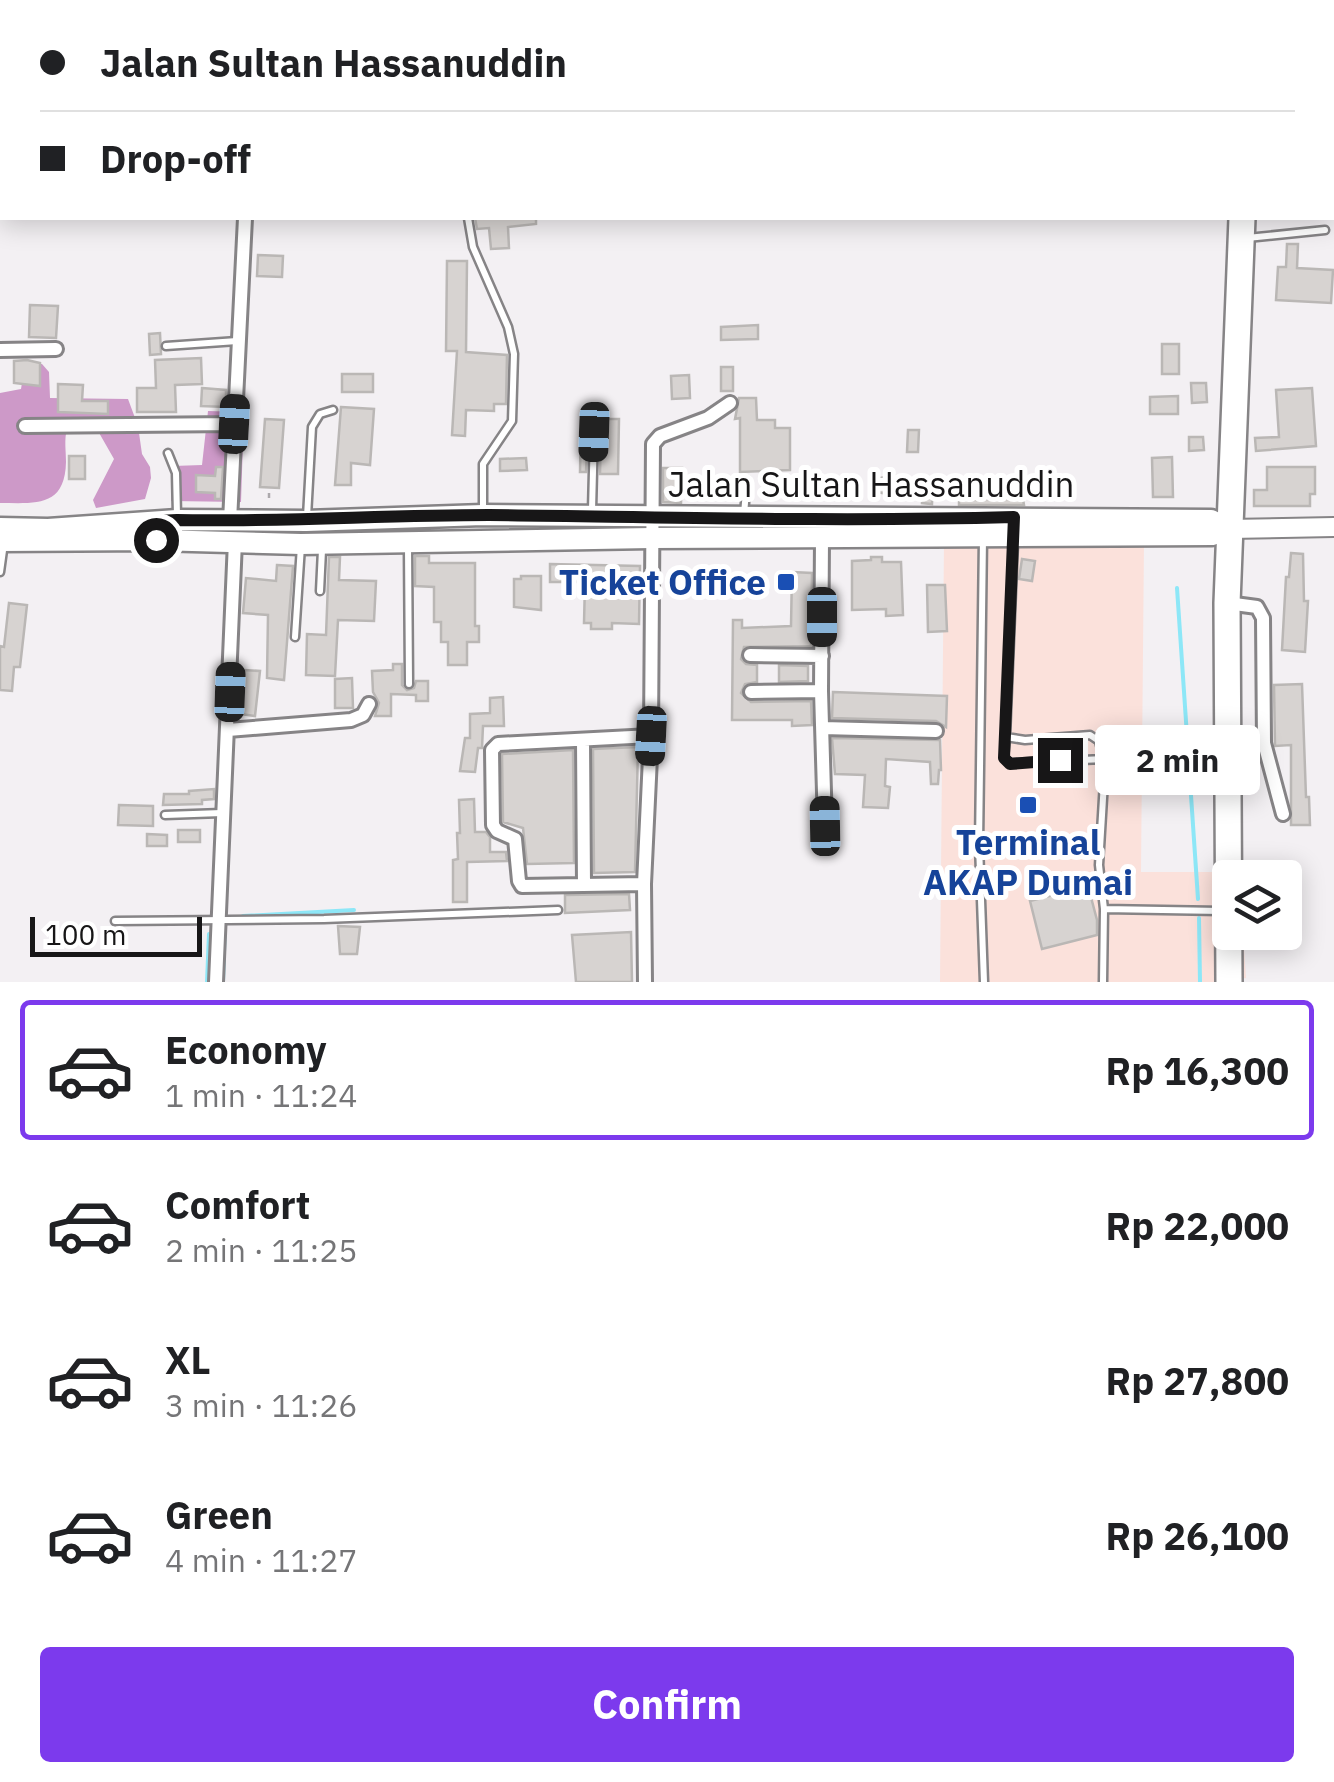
<!DOCTYPE html>
<meta charset="utf-8">
<style>
:root{--surface:#fff;--page:#f6f6f6;--text:#202124;--muted:#757577;--line:#e0e0e0;--accent:#7c3aed}
body{margin:0;font-family:"IBM Plex Sans",sans-serif;background:var(--page);color:var(--text);height:100vh;display:flex;flex-direction:column;font-size:38px;white-space:nowrap}
*{box-sizing:border-box;margin:0}
p{font-size:32px;color:var(--muted)}
.icon{flex:none;width:55px;height:55px;fill:none;stroke:currentColor;stroke-width:2;stroke-linecap:round;stroke-linejoin:round}
.map{position:relative;height:982px;overflow:hidden}
.details{display:flex;flex-direction:column;background:var(--surface);flex:1}
.details>*{flex:none}
.top-card{position:absolute;left:0px;top:0px;width:1335px;height:220px;box-shadow:0 5px 25px #0003;display:grid;align-content:center;height:220px;padding:0 40px;background:var(--surface)}
.buttons{position:absolute;left:1212px;top:860px;display:grid;gap:20px}
.buttons a{display:grid;place-items:center;width:90px;height:90px;border-radius:10px;background:var(--surface);box-shadow:0 5px 25px #0003;font-size:50px}
.scale{position:absolute;left:30px;bottom:25px;width:172px;box-sizing:border-box;padding-left:10px;border:5px solid #171617;border-top:0;font-size:28px;line-height:35px;white-space:nowrap;color:#171617;-webkit-text-stroke:8px #fff;paint-order:stroke}
.end{position:absolute;width:45px;height:45px;margin:-22px;border:12px solid #171617;background:#fff;box-shadow:0 0 0 5px #fff}
.from{border-radius:50%}
.bubble{position:absolute;height:70px;border-radius:10px;background:var(--surface);box-shadow:0 5px 25px #0003;font-size:32px;font-weight:700;line-height:70px;text-align:center}
.car{position:absolute;width:30px;height:60px;margin:-30px -15px;border-radius:12px;box-shadow:0 0 8px 2px #0007;background:linear-gradient(#222 24%,#8ab4d8 0 40%,#222 0 76%,#8ab4d8 0 86%,#222 0)}
.top-card b{display:flex;align-items:center;gap:35px;height:95px;font-size:38px}
.top-card b+b{border-top:2px solid var(--line)}
.top-card i{width:25px;height:25px;background:var(--text)}
ul{padding:18px 0 0;list-style:none}
li{display:flex;align-items:center;gap:30px;height:140px;margin:0 20px 15px;padding:0 20px;border:5px solid transparent;border-radius:10px}
li div{flex:1}
li b{display:block;font-size:38px}
li em{font-style:normal;font-weight:700}
li.on{border-color:var(--accent)}
li>.icon{width:90px;height:90px;stroke-width:1.5}
.action{display:flex;gap:20px;margin-top:auto;padding:20px 40px}
.action a{flex:1;height:115px;border-radius:10px;background:var(--accent);color:#fff;font-size:40px;font-weight:700;line-height:115px;text-align:center}
.map>svg:first-child{display:block}
.commercial{fill:#fbe1db}
.forest{fill:#cd99c8}
.lines{fill:none;stroke-linecap:round;stroke-linejoin:round}
.stream{stroke:#8de7f7;stroke-width:4}
.building{fill:#d7d3d1;stroke:#bab7b5;stroke-width:2.5}
.lane-casing{stroke:#868486;stroke-width:11}
.street-casing{stroke:#868486;stroke-width:18}
.secondary-casing{stroke:#868486;stroke-width:22}
.primary-casing{stroke:#868486;stroke-width:25}
.highway-casing{stroke:#868486;stroke-width:30}
.path{stroke:#aca9ac;stroke-width:2.5;stroke-dasharray:5 8;stroke-linecap:butt}
.lane{stroke:#fff;stroke-width:6}
.street{stroke:#fff;stroke-width:12}
.secondary{stroke:#fff;stroke-width:18}
.primary{stroke:#fff;stroke-width:20}
.highway{stroke:#fff;stroke-width:25}
.route{stroke:#171617;stroke-width:12}
.transit-dot{fill:#1a4fb4;stroke:#fff;stroke-width:4}
.labels{text-anchor:middle;dominant-baseline:central;stroke-width:10;stroke-linejoin:round;paint-order:stroke}
.street-label{font-size:35px;fill:#171617;stroke:#fff}
.transit-label{font-size:35px;font-weight:bold;fill:#164399;stroke:#fff;text-anchor:end}
</style>
<div class="map">
<svg width="1334" height="982" viewBox="0 0 1334 982">
<rect width="100%" height="100%" fill="#f3f0f3"/>
<path class="commercial" d="M944,540L1144,541L1141,872H1240L1230,932L1243,933L1246,978L1215,982H940Z"/>
<path class="forest" d="M32,364H42L49,372L50,398L128,399L138,426L142,454L150,467L151,478L145,499L96,508L93,500L114,459L98,431L67,429C64,440 66,450 66,462C65,508 35,503 0,503V393L21,389L24,371Z
M208,411L244,412L241,502L171,501L173,466L202,465Z"/>
<g class="lines">
<path class="stream" d="M1177,588L1198,899
M243,916L354,910
M1199,918L1200,982
M207,982L209,934
M223,982L225,922"/>
</g>
<path class="building" d="M475,218H536V224L508,227L509,248L491,249L489,228L477,229Z
M1287,244H1298L1297,268L1333,270L1331,303L1276,300L1278,267H1286Z
M258,255L283,256L282,277L257,276Z
M447,261H467L466,352L507,355L506,404H494V411L466,410L465,436L452,435L457,351H446Z
M30,305L58,306L56,338L29,337Z
M758,325V339L721,340V327Z
M160,333L161,354L150,355L149,334Z
M1162,344H1179V374H1162Z
M201,358L202,384L175,385L176,412H137V388H156L155,360Z
M27,360L40,363V386L14,383V361Z
M721,367H733V391H721Z
M342,374H373V392H342Z
M689,375L690,398L672,399L671,376Z
M1191,383H1206L1207,402L1192,403Z
M58,384L83,385L82,401H108V414L58,412Z
M202,388L226,390V407L201,406Z
M1312,388L1316,446L1256,451L1255,438L1279,437L1276,390Z
M1178,396V414H1150V397Z
M739,398H756L757,420H775V428H790V470L740,472V418L735,419Z
M341,407L374,409L370,465L351,463V485H335Z
M265,419L284,420L279,488L260,487Z
M600,419H619L618,474H600L601,432L595,425L588,429L586,472H580L581,421L600,422Z
M908,430H919L918,452H907Z
M1189,437H1203L1204,450L1189,451Z
M69,456H85V479H69Z
M1172,457L1173,497H1153L1152,458Z
M526,458L527,470L500,471V459Z
M216,467H223L221,499H215V493L196,492V475L215,476Z
M1267,467H1315V494H1310V506H1254V490H1267Z
M663,468H682L681,503L663,502Z
M890,476H902V496L875,492V479Z
M923,478H933L932,504L922,503Z
M959,499H1023L1024,505H959Z
M1291,553L1303,554L1304,601H1308L1305,652L1282,650L1286,577H1289Z
M415,556H429V563H475V626H479V642H467V665H448V642H441V622H434V587L415,586Z
M329,557H340L339,580L376,581L374,621L338,620L335,676L306,675L307,634L326,635Z
M871,557H882V562H901L903,615L886,616V609L852,610V561L871,560Z
M1022,559L1035,561L1032,581L1019,579Z
M550,564L640,566L639,624L612,623V629H591V623H584L585,582H550Z
M277,565L293,566L284,680L267,678L268,615L243,613L246,578L276,581Z
M792,572L812,573L811,646L744,647L741,659L746,664L757,665V682L745,684L741,693L751,702L811,701L812,725L792,726V720H732L733,620H742V628L791,626Z
M521,576H541V610L514,607V579H521Z
M927,585H945L947,631L928,632Z
M9,603L27,605L20,667H14L12,691L0,690V646L4,647Z
M393,664H402V685L407,690L414,688L416,681H428V701H416V695L391,694V716H375L379,703L373,692L372,671L393,670Z
M779,665L808,666V681L779,682Z
M244,670L260,671L255,716L240,714Z
M352,678L353,708H335V679Z
M1302,684L1306,797H1309L1310,825H1291V745L1275,746L1274,685Z
M833,692L947,696L946,727L936,721L832,718Z
M503,697L504,726H483L482,748H478L475,772L460,771L465,738H470V714L490,713V698Z
M832,738L940,740L941,770H939L938,784H931L930,762L886,759L885,786L890,787L888,808L863,807L865,775L835,774Z
M638,747L635,872L594,873L593,749Z
M573,750L574,863L527,864L523,828L503,822L502,754Z
M214,789V799L202,800V804L163,805L164,794H189V791Z
M474,799L475,832H486L490,837V852H506L507,861L467,862V902H453V860L458,859L457,833H460L459,800Z
M119,805L153,806V826L118,825Z
M178,830H200V842H178Z
M147,834L167,835V846H147Z
M1088,886L1097,920V935L1042,949L1030,901Z
M629,894L630,910L565,913V895Z
M338,926L360,927L357,954H340Z
M631,932L632,982H576L572,935Z"/>
<g class="lines">
<defs>
<path id="lane" d="M372,0L400,2
M1332,160H1334
M468,218L473,247L508,327L514,354L512,421L483,464V513
M1247,238L1325,230
M166,346L237,341
M168,453L176,473L177,515
M592,510L594,432
M744,514L747,480
M307,517L312,427L320,414L333,410
M983,538L979,845L984,982
M1014,542L1006,737L1025,740L1090,735L1099,741L1105,765L1099,865L1104,909L1221,911
M408,547L409,684
M0,572L4,543
M320,591L322,550
M295,637L301,546
M1006,737L1004,758L1010,763L1105,759
M165,815L222,813
M115,921L324,919L558,910
M1103,982L1104,909"/>
<path id="street" d="M261,2V0
M0,65H2
M0,109H2
M0,181H2
M0,350L56,349
M25,426L233,424
M230,521L245,218
M822,538L821,691L825,826
M1227,603L1257,607L1263,618L1264,743L1283,814
M750,655L822,656
M751,692L821,691
M823,728L936,731
M228,730L351,720L363,715L369,704
M583,741L584,884
M644,884L522,886L519,881L515,839L497,831L493,825L492,750L498,744L651,736
M216,982L235,541
M645,982L644,884L651,736L653,444L660,436L708,418L730,403"/>
<path id="secondary" d="M1229,529L1334,527"/>
<path id="primary" d="M0,528L48,529L177,520L306,521L483,515L1211,520L1229,529L1212,535L651,538L301,544L156,540L0,541"/>
<path id="highway" d="M1247,2V0
M1229,982L1227,603L1242,218"/>
</defs>
<use href="#lane" class="lane-casing"/>
<use href="#street" class="street-casing"/>
<use href="#secondary" class="secondary-casing"/>
<use href="#primary" class="primary-casing"/>
<use href="#highway" class="highway-casing"/>
<path class="path" d="M269,493V506"/>
<use href="#lane" class="lane"/>
<use href="#street" class="street"/>
<use href="#secondary" class="secondary"/>
<use href="#primary" class="primary"/>
<use href="#highway" class="highway"/>
</g>
<g class="lines">
<path class="route" d="M156,540L157,521L177,520C281,522 385,515 489,515C664,517 839,522 1014,517L1004,758L1010,764L1060,760"/>
</g>
<g class="transit-dot">
<rect x="776" y="572" width="20" height="20" rx="5"/>
<rect x="1018" y="795" width="20" height="20" rx="5"/>
</g>
<g class="labels">
<g class="street-label">
<text x="871" y="484">Jalan Sultan Hassanuddin</text>
</g>
<g class="transit-label">
<text x="766" y="582">Ticket Office</text>
<text x="1028" y="842" text-anchor="middle">Terminal<tspan x="1028" dy="40">AKAP Dumai</tspan></text>
</g>
</g>
</svg>
<div class="buttons">
<a><svg class="icon" aria-label="layers" viewBox="0 0 24 24"><path d="M12 4l9 5-9 5-9-5zM3 14l9 5 9-5"/></svg></a>
</div>
<div class="scale">100 m</div>
<i class="end from" style="left:156px;top:540px"></i>
<i class="end" style="left:1060px;top:760px"></i>
<div class="bubble" style="left:1095px;top:725px;width:165px">2 min</div>
<i class="car" style="left:234px;top:424px;rotate:3deg"></i>
<i class="car" style="left:594px;top:432px;rotate:182deg"></i>
<i class="car" style="left:822px;top:617px;rotate:180deg"></i>
<i class="car" style="left:230px;top:692px;rotate:2deg"></i>
<i class="car" style="left:651px;top:736px;rotate:183deg"></i>
<i class="car" style="left:825px;top:826px;rotate:359deg"></i>
<div class="top-card">
<b><i class="from"></i>Jalan Sultan Hassanuddin</b>
<b><i></i>Drop-off</b>
</div>
</div>
<section class="details">
<ul>
<li class="on"><svg class="icon" aria-label="car" viewBox="0 0 24 24"><path d="M5 17H2v-5l4-1 3-4h7l3 4 3 1v5h-3M9 17h6M6 11h13"/><circle cx="7" cy="17" r="2"/><circle cx="17" cy="17" r="2"/></svg><div><b>Economy</b><p>1 min · 11:24</p></div><em>Rp 16,300</em></li>
<li><svg class="icon" aria-label="car" viewBox="0 0 24 24"><path d="M5 17H2v-5l4-1 3-4h7l3 4 3 1v5h-3M9 17h6M6 11h13"/><circle cx="7" cy="17" r="2"/><circle cx="17" cy="17" r="2"/></svg><div><b>Comfort</b><p>2 min · 11:25</p></div><em>Rp 22,000</em></li>
<li><svg class="icon" aria-label="car" viewBox="0 0 24 24"><path d="M5 17H2v-5l4-1 3-4h7l3 4 3 1v5h-3M9 17h6M6 11h13"/><circle cx="7" cy="17" r="2"/><circle cx="17" cy="17" r="2"/></svg><div><b>XL</b><p>3 min · 11:26</p></div><em>Rp 27,800</em></li>
<li><svg class="icon" aria-label="car" viewBox="0 0 24 24"><path d="M5 17H2v-5l4-1 3-4h7l3 4 3 1v5h-3M9 17h6M6 11h13"/><circle cx="7" cy="17" r="2"/><circle cx="17" cy="17" r="2"/></svg><div><b>Green</b><p>4 min · 11:27</p></div><em>Rp 26,100</em></li>
</ul>
<div class="action"><a>Confirm</a></div>
</section>
